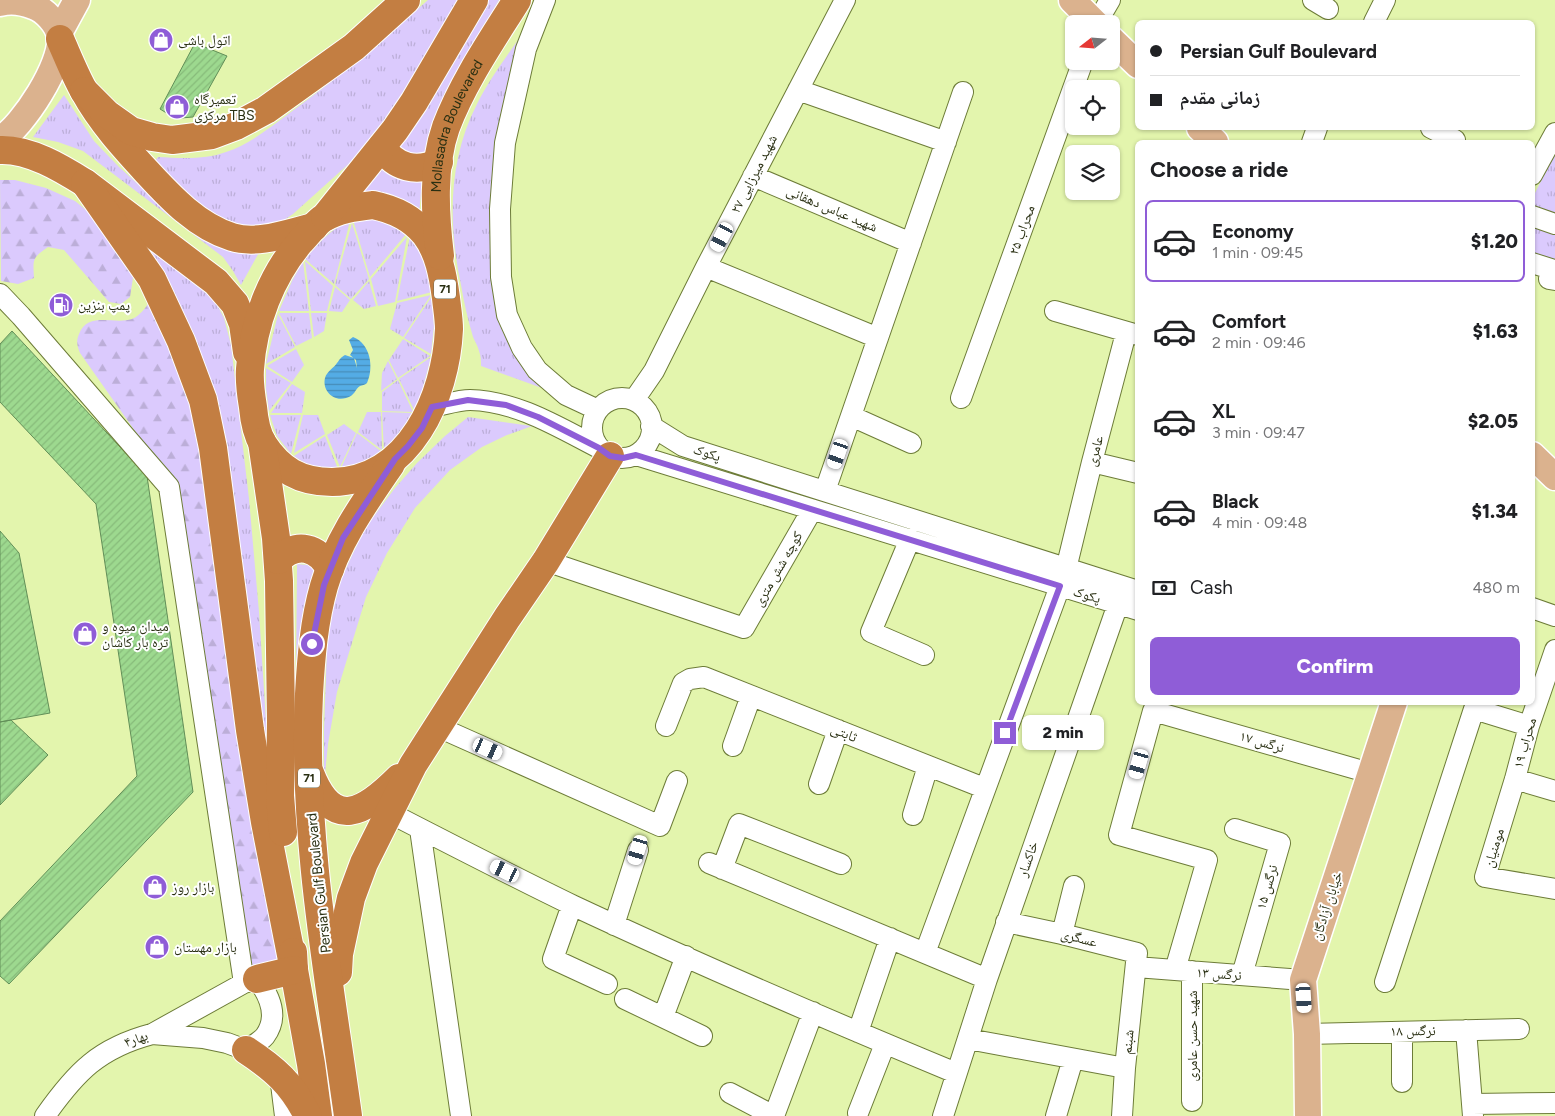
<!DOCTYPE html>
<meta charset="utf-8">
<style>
:root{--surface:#fff;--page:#f6f6f6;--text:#202124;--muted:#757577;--line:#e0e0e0;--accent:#8f5dd7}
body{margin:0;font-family:Figtree,"Noto Naskh Arabic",sans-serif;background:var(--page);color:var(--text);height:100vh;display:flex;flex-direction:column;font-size:19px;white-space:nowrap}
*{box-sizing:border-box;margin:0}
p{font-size:16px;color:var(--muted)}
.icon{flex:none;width:28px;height:28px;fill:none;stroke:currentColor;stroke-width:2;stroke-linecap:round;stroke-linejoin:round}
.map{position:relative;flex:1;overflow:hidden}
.details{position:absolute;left:1135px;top:140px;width:400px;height:565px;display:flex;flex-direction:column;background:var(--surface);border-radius:8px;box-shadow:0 1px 4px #0004}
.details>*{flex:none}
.hud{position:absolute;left:1135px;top:20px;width:400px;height:110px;border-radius:8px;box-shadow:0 1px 4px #0004;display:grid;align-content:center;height:110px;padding:0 15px;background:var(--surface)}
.needle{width:32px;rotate:253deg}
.controls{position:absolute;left:1065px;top:15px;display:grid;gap:10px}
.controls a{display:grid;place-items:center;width:55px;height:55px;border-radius:8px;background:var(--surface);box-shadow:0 1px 4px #0004;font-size:25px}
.end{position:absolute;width:22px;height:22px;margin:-11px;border:6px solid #8f5dd7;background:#fff;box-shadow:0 0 0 2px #fff}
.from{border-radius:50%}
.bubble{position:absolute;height:35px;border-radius:8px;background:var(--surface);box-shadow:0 1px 4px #0004;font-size:16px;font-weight:800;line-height:35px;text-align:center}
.car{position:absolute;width:15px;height:30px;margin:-15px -8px;border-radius:6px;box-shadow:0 0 4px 1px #0007;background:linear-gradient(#fff 24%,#345 0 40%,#fff 0 76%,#345 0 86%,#fff 0)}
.hud b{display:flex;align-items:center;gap:18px;height:48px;font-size:19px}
.hud b+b{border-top:1px solid var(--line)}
.hud i{width:12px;height:12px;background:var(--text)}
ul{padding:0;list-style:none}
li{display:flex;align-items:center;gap:15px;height:82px;margin:0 10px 8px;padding:0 5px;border:2px solid transparent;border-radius:8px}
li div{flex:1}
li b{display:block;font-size:19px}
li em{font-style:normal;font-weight:800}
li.on{border-color:var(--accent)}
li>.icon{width:45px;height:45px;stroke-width:1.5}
h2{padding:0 15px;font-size:22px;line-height:60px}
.pay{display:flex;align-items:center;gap:12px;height:55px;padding:0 15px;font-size:19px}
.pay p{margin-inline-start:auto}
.primary-button{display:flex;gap:10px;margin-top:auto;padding:10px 15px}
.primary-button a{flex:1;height:58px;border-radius:8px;background:var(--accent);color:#fff;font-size:20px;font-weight:800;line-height:58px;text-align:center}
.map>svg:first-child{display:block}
.grass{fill:url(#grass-tufts)}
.forest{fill:url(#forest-firs)}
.water{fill:url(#water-rules)}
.building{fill:url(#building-hatch);stroke:#628f58}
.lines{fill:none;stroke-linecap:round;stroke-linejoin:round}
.minor-casing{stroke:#6d7c38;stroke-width:22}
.major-casing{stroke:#fff;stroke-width:29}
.highway-casing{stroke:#fff;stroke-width:30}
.minor{stroke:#fff;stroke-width:20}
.major{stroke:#dbb28e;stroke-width:26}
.highway{stroke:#c37e42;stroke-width:28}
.route{stroke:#8f5dd7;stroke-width:6}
.labels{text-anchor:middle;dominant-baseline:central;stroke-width:4;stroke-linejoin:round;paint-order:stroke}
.shield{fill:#fff;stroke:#696d59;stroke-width:1}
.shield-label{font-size:12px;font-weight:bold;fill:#292f12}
.poi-label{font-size:14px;fill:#292f12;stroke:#fff;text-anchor:start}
.street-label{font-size:14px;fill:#292f12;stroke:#fff}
</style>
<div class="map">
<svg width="1555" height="1116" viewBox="0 0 1555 1116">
<defs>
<pattern id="grass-tufts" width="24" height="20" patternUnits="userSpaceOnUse" patternTransform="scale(1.25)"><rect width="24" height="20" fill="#dbcafd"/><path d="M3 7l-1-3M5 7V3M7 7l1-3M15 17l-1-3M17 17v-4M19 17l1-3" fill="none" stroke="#bcaed8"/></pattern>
<pattern id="forest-firs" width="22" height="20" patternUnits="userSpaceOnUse" patternTransform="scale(1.25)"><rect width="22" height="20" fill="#dbcafd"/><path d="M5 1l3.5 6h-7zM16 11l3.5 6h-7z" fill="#bcaed8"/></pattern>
<pattern id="water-rules" width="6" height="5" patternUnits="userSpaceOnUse" patternTransform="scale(1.25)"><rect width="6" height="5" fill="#54ace5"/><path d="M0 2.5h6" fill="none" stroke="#468cb8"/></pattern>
<pattern id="building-hatch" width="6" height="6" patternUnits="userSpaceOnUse" patternTransform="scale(1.25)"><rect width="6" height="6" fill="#9dd98f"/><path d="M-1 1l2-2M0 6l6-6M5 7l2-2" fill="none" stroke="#87bb7a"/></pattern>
</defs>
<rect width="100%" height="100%" fill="#e3f5ad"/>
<path class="grass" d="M428,0H461L408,93L363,151L293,214L274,227L257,231L207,215L155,161L158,157C180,158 205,160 226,152C248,145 268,129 287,115C337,79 382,40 428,0Z
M488,0H499L459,69L423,170L419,215L352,199L449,62Z
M524,31L495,160L522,364L542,388L481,366C481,361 481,356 479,351C478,346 475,342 473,337C468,320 464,303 461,285C448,225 448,160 477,104C490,78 508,55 524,31Z
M64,95L94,141L119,167L150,195L261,249L241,285L233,271L223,257L83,151L58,142L33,137Z
M1555,153V215L1533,207V197Z
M367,218L386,221L407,233L370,277L353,220Z
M350,221L334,284L305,259C320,242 329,230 350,221Z
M352,223L369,279L351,299L335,285Z
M1533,226L1555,232V266L1533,259Z
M133,230L215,301L224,318L231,345L249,499L259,612L270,783Z
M410,236C424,252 428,272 432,292L397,301Z
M407,237L395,302L378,306L371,279Z
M303,261L309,311H279L292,281Z
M305,261L333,286L327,311H311Z
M369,281L376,306L364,309L353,300Z
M335,287L350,300L342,312L329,311Z
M431,295L403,337L390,329L397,303Z
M432,296L434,326L431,354L404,338Z
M279,313H309L312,338L296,346Z
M311,313H327L324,331L314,337Z
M278,314L295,347L266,364Z
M403,339L430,356L398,378L389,360Z
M296,349L304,365L292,382L267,366Z
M431,357L421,395L415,412L399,379Z
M388,361L397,379L381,391L382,373Z
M266,368L291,383L269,411L266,389Z
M398,380L413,412L382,411V392Z
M292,384L305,392L302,413H271Z
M367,412H381L382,450L358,432Z
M382,412L414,413L388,447L384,451Z
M270,415H301L291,454L277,436Z
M303,415H318L325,434L294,453Z
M468,417L532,426L507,435L482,447L450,470L415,508L387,553L366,597L337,692L328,744L324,784V731L327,646L332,613L341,579L365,528L395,488L417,463L445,436Z
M344,424L356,433L340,467L327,435Z
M357,433L382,452L365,462L341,468Z
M325,436L338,469C319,469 310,467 294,456Z
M297,564L317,566L297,700L296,676Z"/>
<path class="forest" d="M0,180H15L46,188L75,201L101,222L124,251L133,278L130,297L121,304L109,302L64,250L48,247C32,258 33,259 34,278L18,284L1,281Z
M153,296L190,386L208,480L278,965L248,973L173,485L80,353C77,346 76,341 79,334C88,311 114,325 132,319C142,315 148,304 153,296Z"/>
<path class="water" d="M353,337C371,344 374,368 367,383C365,385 362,385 360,386C355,389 355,396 346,398C333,402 322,390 325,378C327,371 334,368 337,363C340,359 340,358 345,355L354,358L357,368L356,360L350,355L353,350L349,340Z"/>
<path class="building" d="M195,43L227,56L193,117L181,118L173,117L160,109Z
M12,331L147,476L193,792L9,984L0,976V921L137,776L96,504L0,402V344Z
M0,531L19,553L50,713L0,722Z
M11,720L48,755L0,805V722Z"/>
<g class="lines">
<defs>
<path id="minor" d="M545,0L526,49L505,143L500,209L501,277L507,315L522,348L537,370L566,395L598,410
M1313,0L1328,9
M1374,22L1385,0
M1096,24L1110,0
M798,90L946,142
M1431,128L1455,140
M1312,142L1317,128
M1532,175L1555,133
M753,176L911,243
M1532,216L1555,224
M1532,263L1551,269L1549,279L1555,280
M706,267L878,338
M0,294L21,316L169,487L244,983
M1055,311L1138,335
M961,398L1083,61
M592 428a30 30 0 1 1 60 0a30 30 0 1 1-60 0Z
M634,400L654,371L706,267L845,0
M432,407C444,405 458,400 470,400C517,401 558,427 599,448
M851,416L911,443
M651,426L683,446L1138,591
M636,455L1138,610
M1092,462L1138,473
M825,491L963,92
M910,539L871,632L924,655
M546,561L744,628L812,510
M1066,569L1092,462L1126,333
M1532,608L1555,616
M1555,650L1529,726L1515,779L1485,877L1555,889
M436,726L660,826L677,781
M666,726L683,683L690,679L704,677L984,788
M733,746L751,696
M1515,779L1555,791
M819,784L838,730
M388,812C450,844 512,876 574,906C700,965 828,1020 956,1073
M913,815L928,766
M420,829L461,1116
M1235,829L1280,843L1242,975
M709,863L987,979
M722,869L739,824L841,864
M572,905L553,959L607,984
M1006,922L1062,934L1137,953L1125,1068L1122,1116
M614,925L638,850
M1062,934L1074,886
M925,953L1060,586
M1136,967L1303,980
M1175,970L1207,860L1119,835L1153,711L1370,773
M1192,971V1101
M1385,982L1474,709L1529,726
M625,999L702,1036
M663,1017L686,956
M1466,1030L1473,1116
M858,1032L890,938
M1307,1034L1519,1029
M968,1039L1125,1068
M280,1076L285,1116
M1402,1082V1032
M730,1093L774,1116
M1472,1104L1555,1103
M858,1113L885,1044
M45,1116C76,1072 99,1048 152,1034L244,983L257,979C270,996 279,1017 265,1036C260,1042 252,1046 246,1050L227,1043L203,1038L152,1034
M774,1116L813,1012
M943,1116L987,979L1118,604
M1056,1116L1073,1059"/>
<path id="major" d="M1072,0L1096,24
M0,3C11,0 23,2 33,6C45,10 58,24 60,37C63,64 23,126 0,140
M59,33L77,0
M1111,39L1138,65
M1200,128L1215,142
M1532,455L1555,477
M1308,1116L1307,1034L1303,980L1394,702"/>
<g id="highway">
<path d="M60,39C68,57 75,75 84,91C101,122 124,147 147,172C171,198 197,226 232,237C258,245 288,233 314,227"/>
<path d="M84,91L107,114L131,131L152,137L172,140L212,135L236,126L266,110L354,47L406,0"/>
<path d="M382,147C395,168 417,173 439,162"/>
<path d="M0,150C30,149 61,168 85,183L216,282L235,304L243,324L247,352"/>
<path d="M85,183L152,279L181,341L203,400L213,448L250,730L265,822L294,970"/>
<path d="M373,205C393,209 412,218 425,234C439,252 443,276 446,298C447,308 449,319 449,329C446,396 410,481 332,482C300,482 280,470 263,444C257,434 254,419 253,407C251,395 249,382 250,369C253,323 271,276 301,241C308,234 314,225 322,219C338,209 356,207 373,205Z"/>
<path d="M325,217L395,130L414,102L474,0"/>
<path id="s1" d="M440,256C435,214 432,167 446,127C463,82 492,40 517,0"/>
<path d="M262,442L276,538L279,581L281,721L280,796L283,832"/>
<path d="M278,560C297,541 318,547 330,569"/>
<path d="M310,773C333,832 364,813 399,778"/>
<path d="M293,952L294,970L311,1064L318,1116"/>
<path d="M338,972L339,954L351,898L364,863L413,765L507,618L546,561L610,456"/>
<path d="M257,979L294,970"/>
<path d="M246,1050C275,1069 292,1084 308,1116"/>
<path d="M348,1116C329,978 302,835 309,694C311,658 314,621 324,586C337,541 365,502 391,464"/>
</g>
</defs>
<use href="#minor" class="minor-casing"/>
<use href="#major" class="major-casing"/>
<use href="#highway" class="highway-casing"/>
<use href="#minor" class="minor"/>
<use href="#major" class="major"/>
<use href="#highway" class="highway"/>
</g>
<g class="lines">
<path class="route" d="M312,644L324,585L343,538L395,459L408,446L422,428L432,407L468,400L506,405L538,417L599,448L610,456L623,458L636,455L1060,586L1005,733"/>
</g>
<defs>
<symbol id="shop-disc" viewBox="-11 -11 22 22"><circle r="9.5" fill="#8f5dd7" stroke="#fff"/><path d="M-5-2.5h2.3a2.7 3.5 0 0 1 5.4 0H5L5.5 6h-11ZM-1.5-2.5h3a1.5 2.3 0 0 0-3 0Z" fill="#fff"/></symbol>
<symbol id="fuel-disc" viewBox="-11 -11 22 22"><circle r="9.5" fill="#8f5dd7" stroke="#fff"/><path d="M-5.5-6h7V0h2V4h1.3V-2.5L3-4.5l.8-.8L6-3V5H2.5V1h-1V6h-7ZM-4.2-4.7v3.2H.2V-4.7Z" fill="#fff"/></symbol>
</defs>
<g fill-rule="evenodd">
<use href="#shop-disc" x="147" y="26" width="28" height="28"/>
<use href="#shop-disc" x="163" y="93" width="28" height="28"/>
<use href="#fuel-disc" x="47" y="291" width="28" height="28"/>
<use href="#shop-disc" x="71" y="620" width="28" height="28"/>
<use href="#shop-disc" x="141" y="873" width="28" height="28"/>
<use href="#shop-disc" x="143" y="933" width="28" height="28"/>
</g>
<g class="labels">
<g class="shield">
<rect x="434" y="279.5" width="22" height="19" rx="4"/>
<rect x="298" y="768.5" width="22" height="19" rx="4"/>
</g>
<g class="shield-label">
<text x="445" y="289">71</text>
<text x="309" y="778">71</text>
</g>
<g class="poi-label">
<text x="178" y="40">اتول باشی</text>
<text x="194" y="99">تعمیرگاه<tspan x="194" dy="16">مرکزی TBS</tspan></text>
<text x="78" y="305">پمپ بنزین</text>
<text x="102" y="626">میدان میوه و<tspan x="102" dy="16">تره بار کاشان</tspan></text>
<text x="172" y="887">بازار روز</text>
<text x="174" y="947">بازار مهستان</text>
</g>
<g class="street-label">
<text stroke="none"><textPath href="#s1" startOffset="134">Mollasadra Boulevared</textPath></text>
<text transform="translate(754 174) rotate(-63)">شهید میرزایی ۲۷</text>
<text transform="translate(832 209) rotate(23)">شهید عباس دهقانی</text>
<text transform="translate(1022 230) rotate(-70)">محراب ۲۵</text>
<text transform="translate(1095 451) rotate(-75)">عامری</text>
<text transform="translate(707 453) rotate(18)">پکوک</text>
<text transform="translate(778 569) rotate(-60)">کوچه شش متری</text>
<text transform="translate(1087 595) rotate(17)">پکوک</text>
<text transform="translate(844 733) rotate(22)">ثابتی</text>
<text transform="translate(1262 742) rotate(16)">نرگس ۱۷</text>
<text transform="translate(1525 743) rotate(-74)">محراب ۱۹</text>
<text transform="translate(1494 848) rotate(-73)">مومنیان</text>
<text transform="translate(1028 859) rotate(-71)">خاکسار</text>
<text transform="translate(319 883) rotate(-96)">Persian Gulf Boulevard</text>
<text transform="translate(1267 887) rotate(-74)">نرگس ۱۵</text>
<text transform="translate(1327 906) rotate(-72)">خیابان آزادگان</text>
<text transform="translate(1079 938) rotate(14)">عسگری</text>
<text transform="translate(1219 974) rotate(4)">نرگس ۱۳</text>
<text transform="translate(1413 1031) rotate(-1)">نرگس ۱۸</text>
<text transform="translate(1192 1036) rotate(-90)">شهید حسن عامری</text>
<text transform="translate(136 1039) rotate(-19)">بهار۴</text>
<text transform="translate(1128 1042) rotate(-84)">شبنم</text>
</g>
</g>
</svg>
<div class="controls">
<a><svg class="needle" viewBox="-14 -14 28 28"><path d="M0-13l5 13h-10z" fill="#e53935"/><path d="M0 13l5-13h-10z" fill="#757577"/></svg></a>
<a><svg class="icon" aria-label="locate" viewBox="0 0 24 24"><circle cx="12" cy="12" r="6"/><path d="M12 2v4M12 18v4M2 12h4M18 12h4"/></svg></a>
<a><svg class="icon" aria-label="layers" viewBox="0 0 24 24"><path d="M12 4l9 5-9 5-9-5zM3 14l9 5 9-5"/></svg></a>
</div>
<i class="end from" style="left:312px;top:644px"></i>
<i class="end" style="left:1005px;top:733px"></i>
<div class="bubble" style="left:1022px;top:715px;width:82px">2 min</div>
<i class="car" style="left:722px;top:237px;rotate:208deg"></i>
<i class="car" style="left:838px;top:454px;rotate:199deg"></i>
<i class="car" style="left:488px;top:749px;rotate:114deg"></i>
<i class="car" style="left:1139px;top:764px;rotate:196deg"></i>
<i class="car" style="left:638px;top:850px;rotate:197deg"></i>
<i class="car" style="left:505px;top:871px;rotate:296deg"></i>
<i class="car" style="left:1304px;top:998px;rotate:176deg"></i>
<div class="hud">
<b><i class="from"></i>Persian Gulf Boulevard</b>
<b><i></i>زمانی مقدم</b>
</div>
<section class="details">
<h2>Choose a ride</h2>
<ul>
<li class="on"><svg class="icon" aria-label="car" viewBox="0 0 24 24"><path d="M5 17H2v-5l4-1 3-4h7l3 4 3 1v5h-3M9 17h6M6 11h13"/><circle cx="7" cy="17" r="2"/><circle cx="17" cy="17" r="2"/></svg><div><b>Economy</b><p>1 min · 09:45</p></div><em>$1.20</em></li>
<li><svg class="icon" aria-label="car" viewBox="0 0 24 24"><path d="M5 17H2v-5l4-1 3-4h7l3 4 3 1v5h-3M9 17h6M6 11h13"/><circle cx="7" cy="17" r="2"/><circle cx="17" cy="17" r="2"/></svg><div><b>Comfort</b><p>2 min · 09:46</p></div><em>$1.63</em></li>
<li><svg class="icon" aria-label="car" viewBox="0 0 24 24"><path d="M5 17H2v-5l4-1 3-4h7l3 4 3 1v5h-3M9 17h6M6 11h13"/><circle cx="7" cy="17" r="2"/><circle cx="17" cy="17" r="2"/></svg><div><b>XL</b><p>3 min · 09:47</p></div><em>$2.05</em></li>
<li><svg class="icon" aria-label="car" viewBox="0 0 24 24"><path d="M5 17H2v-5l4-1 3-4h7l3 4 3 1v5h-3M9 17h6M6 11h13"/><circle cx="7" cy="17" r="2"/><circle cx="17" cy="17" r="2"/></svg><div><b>Black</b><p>4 min · 09:48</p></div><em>$1.34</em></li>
</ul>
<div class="pay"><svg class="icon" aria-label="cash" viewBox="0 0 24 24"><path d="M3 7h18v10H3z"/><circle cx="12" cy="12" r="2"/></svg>Cash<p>480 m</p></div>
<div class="primary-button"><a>Confirm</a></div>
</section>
</div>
